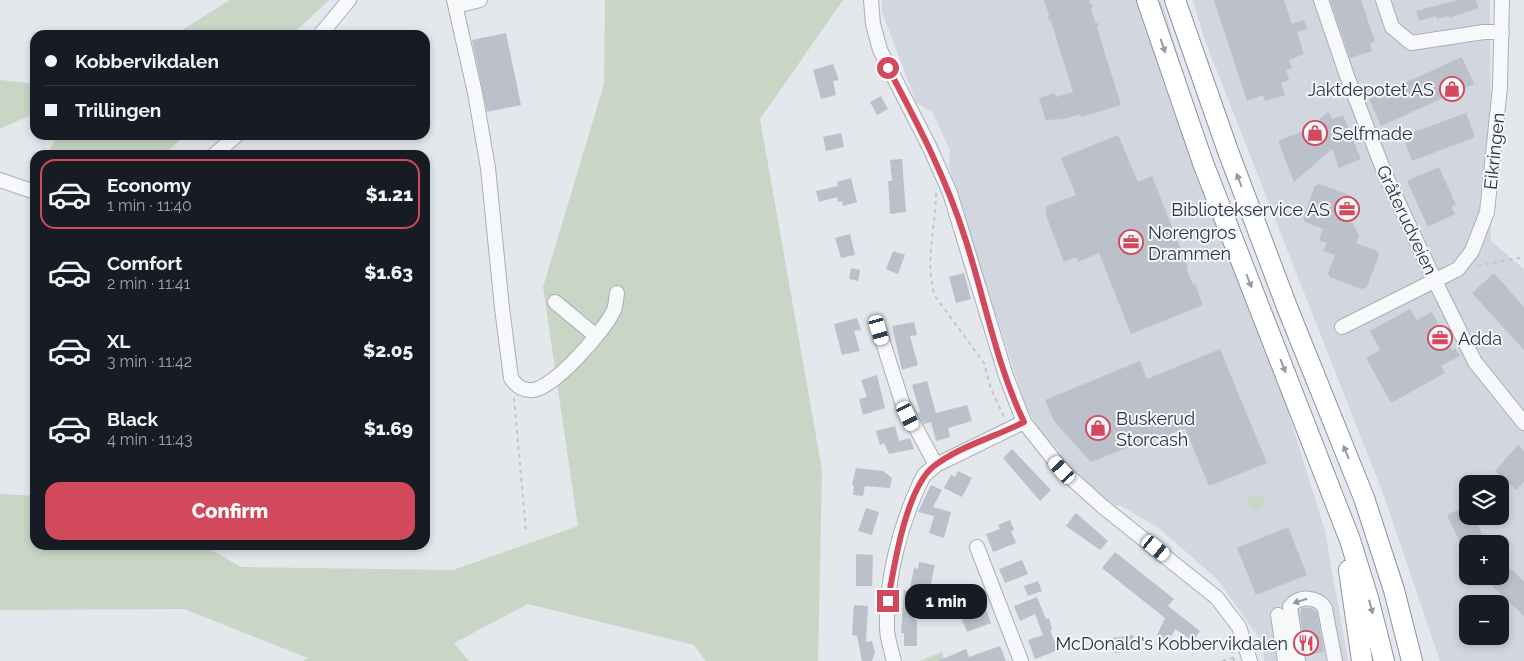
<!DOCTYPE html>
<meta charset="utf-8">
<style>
:root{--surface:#171b24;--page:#20242c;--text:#f1f3f6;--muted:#9ea1a6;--line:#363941;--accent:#d1495b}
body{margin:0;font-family:Raleway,sans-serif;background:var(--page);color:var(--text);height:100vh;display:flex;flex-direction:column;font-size:19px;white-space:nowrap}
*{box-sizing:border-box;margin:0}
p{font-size:16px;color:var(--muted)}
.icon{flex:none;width:28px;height:28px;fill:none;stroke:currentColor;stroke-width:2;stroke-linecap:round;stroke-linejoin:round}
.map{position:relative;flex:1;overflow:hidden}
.details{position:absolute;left:30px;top:150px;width:400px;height:400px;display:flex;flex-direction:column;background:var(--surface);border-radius:15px;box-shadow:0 2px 8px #0003}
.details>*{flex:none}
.top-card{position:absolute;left:30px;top:30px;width:400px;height:110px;border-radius:15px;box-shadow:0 2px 8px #0003;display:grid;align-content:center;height:110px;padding:0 15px;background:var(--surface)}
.buttons{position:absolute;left:1459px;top:475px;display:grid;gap:10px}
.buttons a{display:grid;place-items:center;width:50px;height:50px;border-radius:10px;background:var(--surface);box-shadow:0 2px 8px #0003;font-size:25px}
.end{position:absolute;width:22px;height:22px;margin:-11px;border:6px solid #d1495b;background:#fff;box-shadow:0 0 0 2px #fff}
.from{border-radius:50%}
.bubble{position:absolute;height:35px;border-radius:15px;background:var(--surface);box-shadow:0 2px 8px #0003;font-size:16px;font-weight:800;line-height:35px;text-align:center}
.car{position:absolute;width:15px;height:30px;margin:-15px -8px;border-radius:6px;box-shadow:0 0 4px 1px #0007;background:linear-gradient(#fff 24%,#345 0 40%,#fff 0 76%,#345 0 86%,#fff 0)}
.top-card b{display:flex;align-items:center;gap:18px;height:48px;font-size:19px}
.top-card b+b{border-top:1px solid var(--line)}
.top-card i{width:12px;height:12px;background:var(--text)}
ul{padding:9px 0 0;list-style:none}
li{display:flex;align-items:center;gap:15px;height:70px;margin:0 10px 8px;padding:0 5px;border:2px solid transparent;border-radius:15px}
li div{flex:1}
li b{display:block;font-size:19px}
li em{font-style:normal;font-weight:800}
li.selected{border-color:var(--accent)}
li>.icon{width:45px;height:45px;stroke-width:1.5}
.button{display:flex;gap:10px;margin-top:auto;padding:10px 15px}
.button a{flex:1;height:58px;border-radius:15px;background:var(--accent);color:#fff;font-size:20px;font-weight:800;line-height:58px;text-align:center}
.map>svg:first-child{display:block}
.built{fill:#d2d6de;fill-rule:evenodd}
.green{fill:#c9d6c5}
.building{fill:#bbc0ca}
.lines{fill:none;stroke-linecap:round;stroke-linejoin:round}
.minor-casing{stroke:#a9aeb7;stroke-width:16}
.highway-casing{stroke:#8b94a3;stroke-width:22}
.path{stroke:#c2c5cb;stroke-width:2;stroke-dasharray:4 4;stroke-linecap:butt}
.minor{stroke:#f7f8fa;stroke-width:14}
.highway{stroke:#fff;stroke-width:20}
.oneway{fill:#959aa2}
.oneway2{fill:#9196a0}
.route{stroke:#d1495b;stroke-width:6}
.labels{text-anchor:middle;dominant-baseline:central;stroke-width:4;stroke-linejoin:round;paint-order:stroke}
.poi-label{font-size:18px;fill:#2b3445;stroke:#f4f6f9;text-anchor:start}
.street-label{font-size:18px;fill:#2b3445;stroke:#f4f6f9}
</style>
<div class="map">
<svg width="1524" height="661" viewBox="0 0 1524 661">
<rect width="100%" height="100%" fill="#e4e7ec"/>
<path class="built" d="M882,0H1161L1325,531L1348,661H1264L1263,643L1217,579L1160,529L1120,505L1115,506L1095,491L1039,429L1027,409L987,289L949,167L950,150L933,113L916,102L882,12Z
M1193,0H1490L1491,241L1524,269V661H1440L1384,496L1204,38ZM1468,484H1500V516H1468ZM1468,544H1500V576H1468ZM1468,604H1500V636H1468Z"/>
<path class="green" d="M230,0H329L292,35H174Z
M605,0H843L760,119L822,470L818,661H706L694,645L528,604L454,643L469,661H303L308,658L184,609L0,610V494L35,496V545H203L241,567L453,570L578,526L543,287L604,84Z
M0,80L35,84V113L0,129Z
M58,135H185L164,155H65L50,149Z
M1248 502a8 8 0 1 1 16 0a8 8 0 1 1-16 0Z
M942,652L945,661H919Z"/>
<path class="building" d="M1044,0H1090L1089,3L1093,5L1091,9L1095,22L1099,24L1097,28L1121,105L1081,117L1080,114L1064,119L1046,120L1039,98L1055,93L1056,97L1073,92L1051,21L1047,19L1049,15Z
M1214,0H1284L1292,24L1304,20L1307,29L1297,32L1304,54L1289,60L1292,68L1286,70L1289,80L1281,83L1285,95L1265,101L1263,95L1247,101Z
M1330,0H1361L1375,42L1370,44L1372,51L1350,58Z
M1458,0H1476L1478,8L1449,18V16L1437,19L1436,16L1419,21L1416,11Z
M506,33L521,105L487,112L472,40Z
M1462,57L1474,84L1381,126L1369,99Z
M833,64L838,77V80L833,81L836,95L821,99L813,70Z
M881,96L888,109L877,115L870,102Z
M1328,112L1333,119L1343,115L1361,159L1339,168L1332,149L1294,182L1278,141L1308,129Z
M1466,113L1475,137L1412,161L1403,136Z
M841,133L844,147L826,151L823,137Z
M1118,135L1138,182L1152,176L1188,267L1186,268L1193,285L1195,284L1203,305L1131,334L1099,253L1078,262L1076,257L1064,262L1045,213L1047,212L1045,207L1076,195L1061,158Z
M902,159L906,212L890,214L888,181H892L890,160Z
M1439,167L1456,205L1451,207L1455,214L1428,227L1407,181Z
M851,178L857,202L843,206L842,201L838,202L837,197L819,202L816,191L838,186L837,182Z
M1319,184L1352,196L1354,200L1346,221L1353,223L1359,236L1356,243L1377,251L1379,255L1367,287L1362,289L1330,277L1328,273L1335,255L1323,251L1327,243L1319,240L1323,229L1305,222L1303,218L1315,186Z
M850,234L855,255L841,258L835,238Z
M893,251L905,255L898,274L886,269Z
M851,268L860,270L858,281L849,279Z
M964,273L971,299L956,303L949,277Z
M1494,273L1524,307V350L1472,293Z
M1410,309L1417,320L1432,312L1452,350L1455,348L1460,356L1441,366L1445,373L1391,403L1366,358L1380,350L1370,331Z
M857,318L861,330L854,331L860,351L842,355L834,324Z
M914,322L917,335L910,336L918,365L902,370L892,326Z
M1220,349L1267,463L1209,486L1185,428L1135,448L1134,445L1091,462L1054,421L1045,400L1140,361L1147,379Z
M877,375L885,408L863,415L859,399L867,397L861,380Z
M927,381L936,413L967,405L972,421L948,428L950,437L936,441L931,422L924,424L918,413L920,412L912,385Z
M895,426L899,441L910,438L914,449L889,454L884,443L880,445L876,431Z
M1518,445L1524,451V482L1517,490L1495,471Z
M1012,449L1051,490L1040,501L1003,458Z
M856,468L883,471L892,478L890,488L865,486L863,496L853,495L854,485H852Z
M958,471L972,478L962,497L944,488L951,475L955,477Z
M931,485L942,490L933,507L951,512L944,538L929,533L934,516L918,512Z
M1468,505V516H1473L1487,544H1461L1447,515Z
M866,508L879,512L872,535L858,531Z
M1076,513L1108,541L1100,550L1066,526Z
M1010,520L1014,530L1011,531L1016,543L993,552L986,534L1000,529L998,525Z
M1288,527L1307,575L1256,595L1237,548Z
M1115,552L1174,599L1168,606L1200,631L1193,641L1175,629L1169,641L1157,635L1165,618L1102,568Z
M856,554L873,555L872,586H856Z
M1500,559L1524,581V616L1481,576H1500Z
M1022,560L1028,574L1005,583L999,569Z
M919,562L935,565L929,592L910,588L914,568L918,569Z
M1038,581L1042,591L1028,596L1024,586Z
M969,586L971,599L956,601L954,589Z
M904,590L915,592L912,608H915V620H917V646H904V633H901Z
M1037,597L1046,619L1049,618L1052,629L1050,630L1058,650L1035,659L1028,640L1043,635L1035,614L1020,621L1014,606Z
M854,605L868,606L866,642L872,641L875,652L872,661H862L857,636L852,635Z
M985,607L991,623L967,632L961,617Z
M1302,608H1311L1317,612L1324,652L1306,655L1300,614Z
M1133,635L1136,650L1115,653L1114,651H1111L1110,641L1112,638Z
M1000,646L1006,661H938L966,649L969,657Z"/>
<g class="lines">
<defs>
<path id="minor" d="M454,0L475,93L488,168L502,308L511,378C517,387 523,391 533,390C554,388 604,331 613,312C616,307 616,299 617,293
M871,0L873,24L880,50L930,148L950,193L1006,376L1024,422L1062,470L1102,506L1217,598L1239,627L1250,661
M1321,0L1347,76L1385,174L1435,281L1475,362L1524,423
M1383,0L1392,27L1411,43L1484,32H1502
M456,6L480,0
M320,35L349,0
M214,155L237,135
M0,180L35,192
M555,302L596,336
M1342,327L1458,269L1472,251L1487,212L1500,87L1502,0
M879,330L902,402L936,465
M977,547L1021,661
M1278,615L1285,661
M894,661C891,650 887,638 887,627C886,579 900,526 920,483L924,475L936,465L1024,422
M1298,661L1290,607C1298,595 1319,596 1325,609L1335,661"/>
<path id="highway" d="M1147,0L1203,163L1350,540L1368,598L1384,661
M1175,0L1228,151L1287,307L1364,498L1394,590L1412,661
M1349,570L1362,661"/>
</defs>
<use href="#minor" class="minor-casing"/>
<use href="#highway" class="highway-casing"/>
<path class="path" d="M936,193C936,227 924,263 935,296L984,363L991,389L1004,417
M1477,266L1524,257
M514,398L526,531
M1232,649L1234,661
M1222,661L1233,658"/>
<use href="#minor" class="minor"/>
<use href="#highway" class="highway"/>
</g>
<defs><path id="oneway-solid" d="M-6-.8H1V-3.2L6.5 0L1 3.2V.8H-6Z" transform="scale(1.25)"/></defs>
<g class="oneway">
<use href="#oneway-solid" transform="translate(1163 46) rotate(71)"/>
<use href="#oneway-solid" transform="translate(1239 180) rotate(-111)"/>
<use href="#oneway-solid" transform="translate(1249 281) rotate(69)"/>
<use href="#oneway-solid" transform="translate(1283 366) rotate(69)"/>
<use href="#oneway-solid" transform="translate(1346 452) rotate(-112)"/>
<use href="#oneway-solid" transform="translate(1371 607) rotate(75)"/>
</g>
<use class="oneway2" href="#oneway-solid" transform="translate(1300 601) rotate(163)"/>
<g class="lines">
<path class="route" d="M888,601C894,566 906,488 934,466C960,446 995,437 1024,422C996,364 985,299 965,238C946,178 918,124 888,68"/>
</g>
<defs>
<symbol id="shop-ring" viewBox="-11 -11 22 22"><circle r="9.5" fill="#f4f6f9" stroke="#d1495b" stroke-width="1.5"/><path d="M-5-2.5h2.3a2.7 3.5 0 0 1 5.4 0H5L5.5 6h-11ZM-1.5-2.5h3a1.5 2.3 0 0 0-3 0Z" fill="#d1495b"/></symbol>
<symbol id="office-ring" viewBox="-11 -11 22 22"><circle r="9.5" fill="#f4f6f9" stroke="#d1495b" stroke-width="1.5"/><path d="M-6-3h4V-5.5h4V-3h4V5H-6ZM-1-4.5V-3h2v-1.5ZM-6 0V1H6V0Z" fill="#d1495b"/></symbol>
<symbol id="restaurant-ring" viewBox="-11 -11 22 22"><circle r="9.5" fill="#f4f6f9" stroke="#d1495b" stroke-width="1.5"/><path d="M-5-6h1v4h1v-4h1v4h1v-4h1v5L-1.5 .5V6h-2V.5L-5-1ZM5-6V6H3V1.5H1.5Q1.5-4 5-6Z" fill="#d1495b"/></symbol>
</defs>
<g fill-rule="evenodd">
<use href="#shop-ring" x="1438" y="75" width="28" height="28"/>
<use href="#shop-ring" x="1301" y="119" width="28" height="28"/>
<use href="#office-ring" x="1333" y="195" width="28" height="28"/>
<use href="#office-ring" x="1117" y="228" width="28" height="28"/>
<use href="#office-ring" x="1426" y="324" width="28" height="28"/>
<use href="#shop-ring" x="1084" y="414" width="28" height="28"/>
<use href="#restaurant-ring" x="1292" y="629" width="28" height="28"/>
</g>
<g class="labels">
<g class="poi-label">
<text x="1434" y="89" text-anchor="end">Jaktdepotet AS</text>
<text x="1332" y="133">Selfmade</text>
<text x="1330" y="209" text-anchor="end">Bibliotekservice AS</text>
<text x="1148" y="232">Norengros<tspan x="1148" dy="21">Drammen</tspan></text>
<text x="1458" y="338">Adda</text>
<text x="1116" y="418">Buskerud<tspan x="1116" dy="21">Storcash</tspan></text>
<text x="1288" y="643" text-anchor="end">McDonald's Kobbervikdalen</text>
</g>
<g class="street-label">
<text transform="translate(1494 151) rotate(-84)">Eikringen</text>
<text transform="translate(1407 220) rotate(65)">Gråterudveien</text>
</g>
</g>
</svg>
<div class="buttons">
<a><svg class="icon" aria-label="layers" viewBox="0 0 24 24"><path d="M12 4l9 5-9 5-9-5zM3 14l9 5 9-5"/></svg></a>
<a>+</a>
<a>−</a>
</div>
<i class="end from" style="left:888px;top:68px"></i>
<i class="end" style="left:888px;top:601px"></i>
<div class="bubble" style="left:905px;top:584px;width:82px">1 min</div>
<i class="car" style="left:879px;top:330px;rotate:164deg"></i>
<i class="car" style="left:908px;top:416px;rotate:154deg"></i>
<i class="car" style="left:1062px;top:470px;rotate:318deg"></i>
<i class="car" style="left:1156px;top:548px;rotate:129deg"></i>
<div class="top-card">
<b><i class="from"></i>Kobbervikdalen</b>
<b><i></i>Trillingen</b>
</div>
<section class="details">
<ul>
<li class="selected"><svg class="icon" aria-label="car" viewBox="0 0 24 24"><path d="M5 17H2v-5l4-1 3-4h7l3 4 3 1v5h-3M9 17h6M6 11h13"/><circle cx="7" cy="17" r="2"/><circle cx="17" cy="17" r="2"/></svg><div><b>Economy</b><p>1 min · 11:40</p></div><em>$1.21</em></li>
<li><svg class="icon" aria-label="car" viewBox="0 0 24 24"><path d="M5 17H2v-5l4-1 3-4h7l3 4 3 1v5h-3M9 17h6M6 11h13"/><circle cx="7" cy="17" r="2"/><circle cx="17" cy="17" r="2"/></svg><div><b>Comfort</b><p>2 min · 11:41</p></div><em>$1.63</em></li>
<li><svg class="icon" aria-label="car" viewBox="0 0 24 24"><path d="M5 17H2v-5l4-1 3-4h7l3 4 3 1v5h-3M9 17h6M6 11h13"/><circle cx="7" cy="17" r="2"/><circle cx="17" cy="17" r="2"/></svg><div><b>XL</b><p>3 min · 11:42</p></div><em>$2.05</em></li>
<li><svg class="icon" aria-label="car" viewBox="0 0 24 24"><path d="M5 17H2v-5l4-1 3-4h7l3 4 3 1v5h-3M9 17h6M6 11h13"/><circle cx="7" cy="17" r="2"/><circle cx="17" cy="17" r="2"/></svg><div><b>Black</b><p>4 min · 11:43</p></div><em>$1.69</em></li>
</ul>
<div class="button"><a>Confirm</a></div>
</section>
</div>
